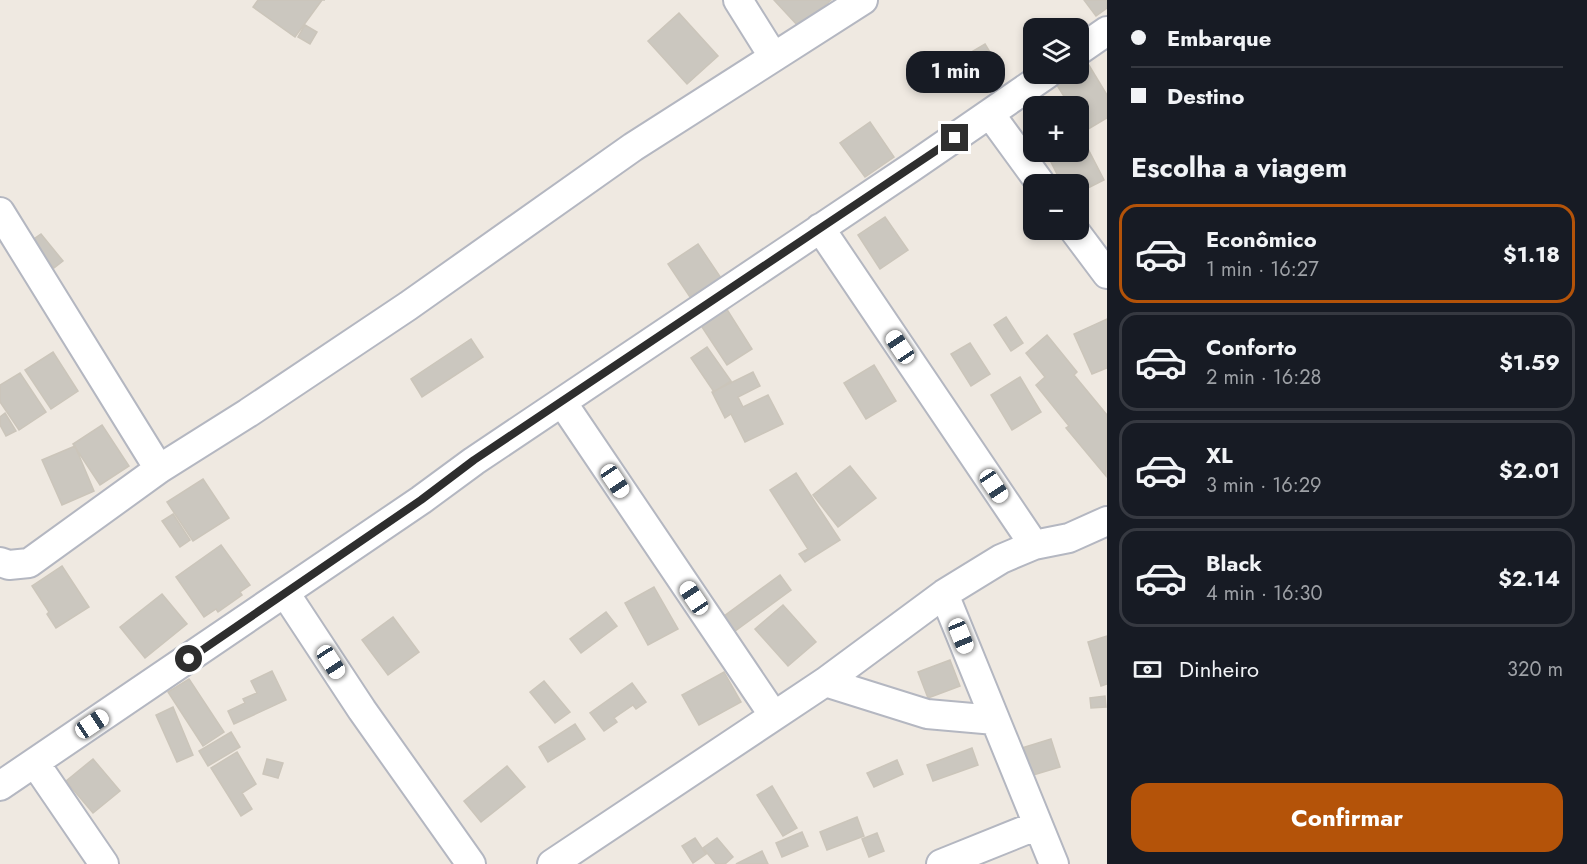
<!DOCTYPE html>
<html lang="pt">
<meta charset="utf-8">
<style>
:root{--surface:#171b24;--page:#20242c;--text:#f1f3f6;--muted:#9ea1a6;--line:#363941;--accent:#b45309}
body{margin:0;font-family:Jost,sans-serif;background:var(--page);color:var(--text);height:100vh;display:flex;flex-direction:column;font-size:22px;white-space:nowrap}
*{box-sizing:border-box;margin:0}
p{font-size:20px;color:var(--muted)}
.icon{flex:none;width:33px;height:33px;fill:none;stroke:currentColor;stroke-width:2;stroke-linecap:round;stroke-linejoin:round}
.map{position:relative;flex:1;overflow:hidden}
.sheet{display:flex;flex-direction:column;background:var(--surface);width:480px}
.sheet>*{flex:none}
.guide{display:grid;align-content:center;height:132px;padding:0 24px;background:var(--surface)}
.fabs{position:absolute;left:1023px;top:18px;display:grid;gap:12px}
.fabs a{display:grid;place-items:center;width:66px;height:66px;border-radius:12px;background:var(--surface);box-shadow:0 3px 9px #0003;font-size:30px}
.end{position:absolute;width:27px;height:27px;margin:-14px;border:8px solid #2e2e2e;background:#fff;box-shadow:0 0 0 3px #fff}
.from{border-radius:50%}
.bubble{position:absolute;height:42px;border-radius:18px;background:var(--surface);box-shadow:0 3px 9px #0003;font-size:20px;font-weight:700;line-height:42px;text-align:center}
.car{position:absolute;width:18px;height:36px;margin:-18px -9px;border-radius:8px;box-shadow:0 0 4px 2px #0007;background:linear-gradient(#fff 24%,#345 0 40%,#fff 0 76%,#345 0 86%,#fff 0)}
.guide b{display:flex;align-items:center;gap:21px;height:57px;font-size:22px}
.guide b+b{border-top:2px solid var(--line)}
.guide i{width:15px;height:15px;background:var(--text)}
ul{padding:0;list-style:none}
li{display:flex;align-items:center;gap:18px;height:99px;margin:0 12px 9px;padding:0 12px;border:3px solid var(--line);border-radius:18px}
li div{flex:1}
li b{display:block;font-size:22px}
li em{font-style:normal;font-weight:700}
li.current{border-color:var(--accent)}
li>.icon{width:54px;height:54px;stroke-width:1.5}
h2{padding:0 24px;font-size:27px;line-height:72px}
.pay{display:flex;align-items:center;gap:15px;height:66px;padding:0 24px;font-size:22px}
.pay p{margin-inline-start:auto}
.cta{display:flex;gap:12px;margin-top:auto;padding:12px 24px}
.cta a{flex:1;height:69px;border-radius:18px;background:var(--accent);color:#fff;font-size:24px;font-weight:700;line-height:69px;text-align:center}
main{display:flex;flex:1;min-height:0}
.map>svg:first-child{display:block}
.building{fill:#cbc7bf;stroke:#cbc5ba;stroke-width:1.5}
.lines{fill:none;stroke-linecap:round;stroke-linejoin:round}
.minor-casing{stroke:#b4b7c1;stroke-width:32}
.minor{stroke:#fff;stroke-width:28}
.route{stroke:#2e2e2e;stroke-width:8}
</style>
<main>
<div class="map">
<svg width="1107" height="864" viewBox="0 0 1107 864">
<rect width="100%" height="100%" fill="#efe9e1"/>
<path class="building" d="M258,0H325H322L295,37L253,7Z
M774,0H831L799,27Z
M1084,0H1107V8L1096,16Z
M679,13L718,56L687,84L648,41Z
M305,25L317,32L310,44L298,37Z
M985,44L999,67L983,77L968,54Z
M1087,62L1107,95V118L1085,131L1078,121V106H1070L1055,82L1068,74H1078V67Z
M870,122L894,157L865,177L840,143Z
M1085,143L1104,180L1078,193V184H1062L1050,160L1068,152H1078V146Z
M885,217L908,250L880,269L858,235Z
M41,234L63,261L54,268L31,241Z
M698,244L721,278L690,297L668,264Z
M726,308L752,349L727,365L700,324Z
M1006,317L1023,343L1011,351L994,325Z
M1107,319V368L1092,374L1074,334Z
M1047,335L1077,372L1074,375L1107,415L1106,476L1066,428L1069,426L1036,385L1045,377L1026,353Z
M471,339L483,357L422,397L411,379Z
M970,343L990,374L971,386L951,354Z
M707,347L731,381L714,392L691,358Z
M53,352L78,391L51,409L25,370Z
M874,365L896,401L866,419L844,383Z
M753,372L760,386L738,397L743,407L768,395L783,424L745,442L731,414L725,418L712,392Z
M20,373L46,412L19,430L0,402V385Z
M1020,377L1041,412L1012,430L991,395Z
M5,413L16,431L6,436L0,425V417Z
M102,425L129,466L100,485L73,444Z
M75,446L94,491L62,505L42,460Z
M850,466L876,498L838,527L813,495Z
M796,473L840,540L805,562L799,554L808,549L770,490Z
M203,479L229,518L193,541L167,502Z
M173,514L190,540L180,547L162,521Z
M221,545L250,585L240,592L242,595L218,612L216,609L204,617L176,577Z
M62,566L89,607L56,628L47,614L49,612L32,586Z
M780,575L791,590L727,637L716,622Z
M654,587L678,629L648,645L625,603Z
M162,594L187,624L145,658L120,627Z
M783,605L816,642L788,666L755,629Z
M606,612L617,626L581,653L570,639Z
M393,617L419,652L388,675L362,640Z
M1107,636V684L1101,686L1088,642Z
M950,660L960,686L928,698L918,672Z
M272,671L286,700L234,724L228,711L245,703L243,699L257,693L251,681Z
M724,672L741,702L699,725L682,695Z
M189,679L224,732L203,746L168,692Z
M544,681L570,712L555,723L530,692Z
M632,683L646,702L636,709L633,705L614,718L617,722L604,731L590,713Z
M1105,696L1106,707L1091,708L1090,698Z
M173,707L193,755L177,762L156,715Z
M575,724L585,739L548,762L539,747Z
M231,732L240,747L208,766L199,751Z
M1051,739L1060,767L1023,778L1015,750Z
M972,748L978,765L933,781L927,765Z
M237,752L256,784L242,793L252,809L241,816L211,768Z
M93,759L120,791L93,813L66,781Z
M267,759L283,763L278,778L263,774Z
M897,760L903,774L874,787L867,773Z
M507,766L525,787L481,822L464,801Z
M772,786L797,828L783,836L757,795Z
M857,817L864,836L827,850L820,832Z
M802,832L808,846L782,857L776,843Z
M877,833L884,851L869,857L862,839Z
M695,838L706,854L693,863L682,846Z
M717,838L733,857L725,864H716L703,848Z
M762,851L768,864H736Z"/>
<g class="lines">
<defs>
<path id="minor" d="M738,0L773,56
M1078,51L1107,31
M990,114L1041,184
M0,212L159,469
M820,228L1034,545
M1074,230L1107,274
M562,402L774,716
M0,562L9,565L29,563L159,469L248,413L408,306L633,147L863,0
M285,593L362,710L471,864
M944,594L1054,864
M825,682L927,714L995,720
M35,763L104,864
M0,786L421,500L474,461L912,167L1047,74
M552,864L825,682L944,594L1001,559L1034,545L1069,538L1107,521
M941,864L1038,825"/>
</defs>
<use href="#minor" class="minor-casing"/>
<use href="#minor" class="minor"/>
</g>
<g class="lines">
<path class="route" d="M189,659L421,500L474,460L955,138"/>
</g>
</svg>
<div class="fabs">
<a><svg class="icon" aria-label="layers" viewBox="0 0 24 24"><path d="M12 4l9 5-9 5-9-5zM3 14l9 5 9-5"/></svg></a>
<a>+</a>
<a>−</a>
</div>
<i class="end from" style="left:189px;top:659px"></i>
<i class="end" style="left:955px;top:138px"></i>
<div class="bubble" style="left:906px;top:51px;width:99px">1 min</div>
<i class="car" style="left:900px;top:347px;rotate:326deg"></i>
<i class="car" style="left:615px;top:481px;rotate:146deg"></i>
<i class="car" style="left:994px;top:486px;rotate:146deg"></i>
<i class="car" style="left:694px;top:598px;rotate:326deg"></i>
<i class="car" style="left:961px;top:636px;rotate:158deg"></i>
<i class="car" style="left:331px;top:662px;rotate:147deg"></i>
<i class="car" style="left:92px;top:724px;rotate:56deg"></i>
</div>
<section class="sheet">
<div class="guide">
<b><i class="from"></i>Embarque</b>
<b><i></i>Destino</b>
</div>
<h2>Escolha a viagem</h2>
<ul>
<li class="current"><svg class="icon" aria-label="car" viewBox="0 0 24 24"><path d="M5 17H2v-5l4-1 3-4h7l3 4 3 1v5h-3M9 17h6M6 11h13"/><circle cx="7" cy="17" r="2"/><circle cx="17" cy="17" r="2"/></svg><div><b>Econômico</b><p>1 min · 16:27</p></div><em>$1.18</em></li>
<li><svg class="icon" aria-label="car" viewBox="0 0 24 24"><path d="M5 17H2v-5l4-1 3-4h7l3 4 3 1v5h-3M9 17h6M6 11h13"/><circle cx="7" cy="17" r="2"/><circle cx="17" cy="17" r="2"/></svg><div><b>Conforto</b><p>2 min · 16:28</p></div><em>$1.59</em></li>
<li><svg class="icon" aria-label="car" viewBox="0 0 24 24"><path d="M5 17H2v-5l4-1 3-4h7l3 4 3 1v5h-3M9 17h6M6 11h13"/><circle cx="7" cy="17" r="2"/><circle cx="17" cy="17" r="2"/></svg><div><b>XL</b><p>3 min · 16:29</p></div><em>$2.01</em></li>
<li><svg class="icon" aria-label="car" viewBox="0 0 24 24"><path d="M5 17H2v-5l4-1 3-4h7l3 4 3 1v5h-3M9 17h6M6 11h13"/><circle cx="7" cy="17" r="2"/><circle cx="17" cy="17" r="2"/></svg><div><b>Black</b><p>4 min · 16:30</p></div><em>$2.14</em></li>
</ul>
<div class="pay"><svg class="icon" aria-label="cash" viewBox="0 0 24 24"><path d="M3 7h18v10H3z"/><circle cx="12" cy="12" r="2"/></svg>Dinheiro<p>320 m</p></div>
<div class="cta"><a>Confirmar</a></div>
</section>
</main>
